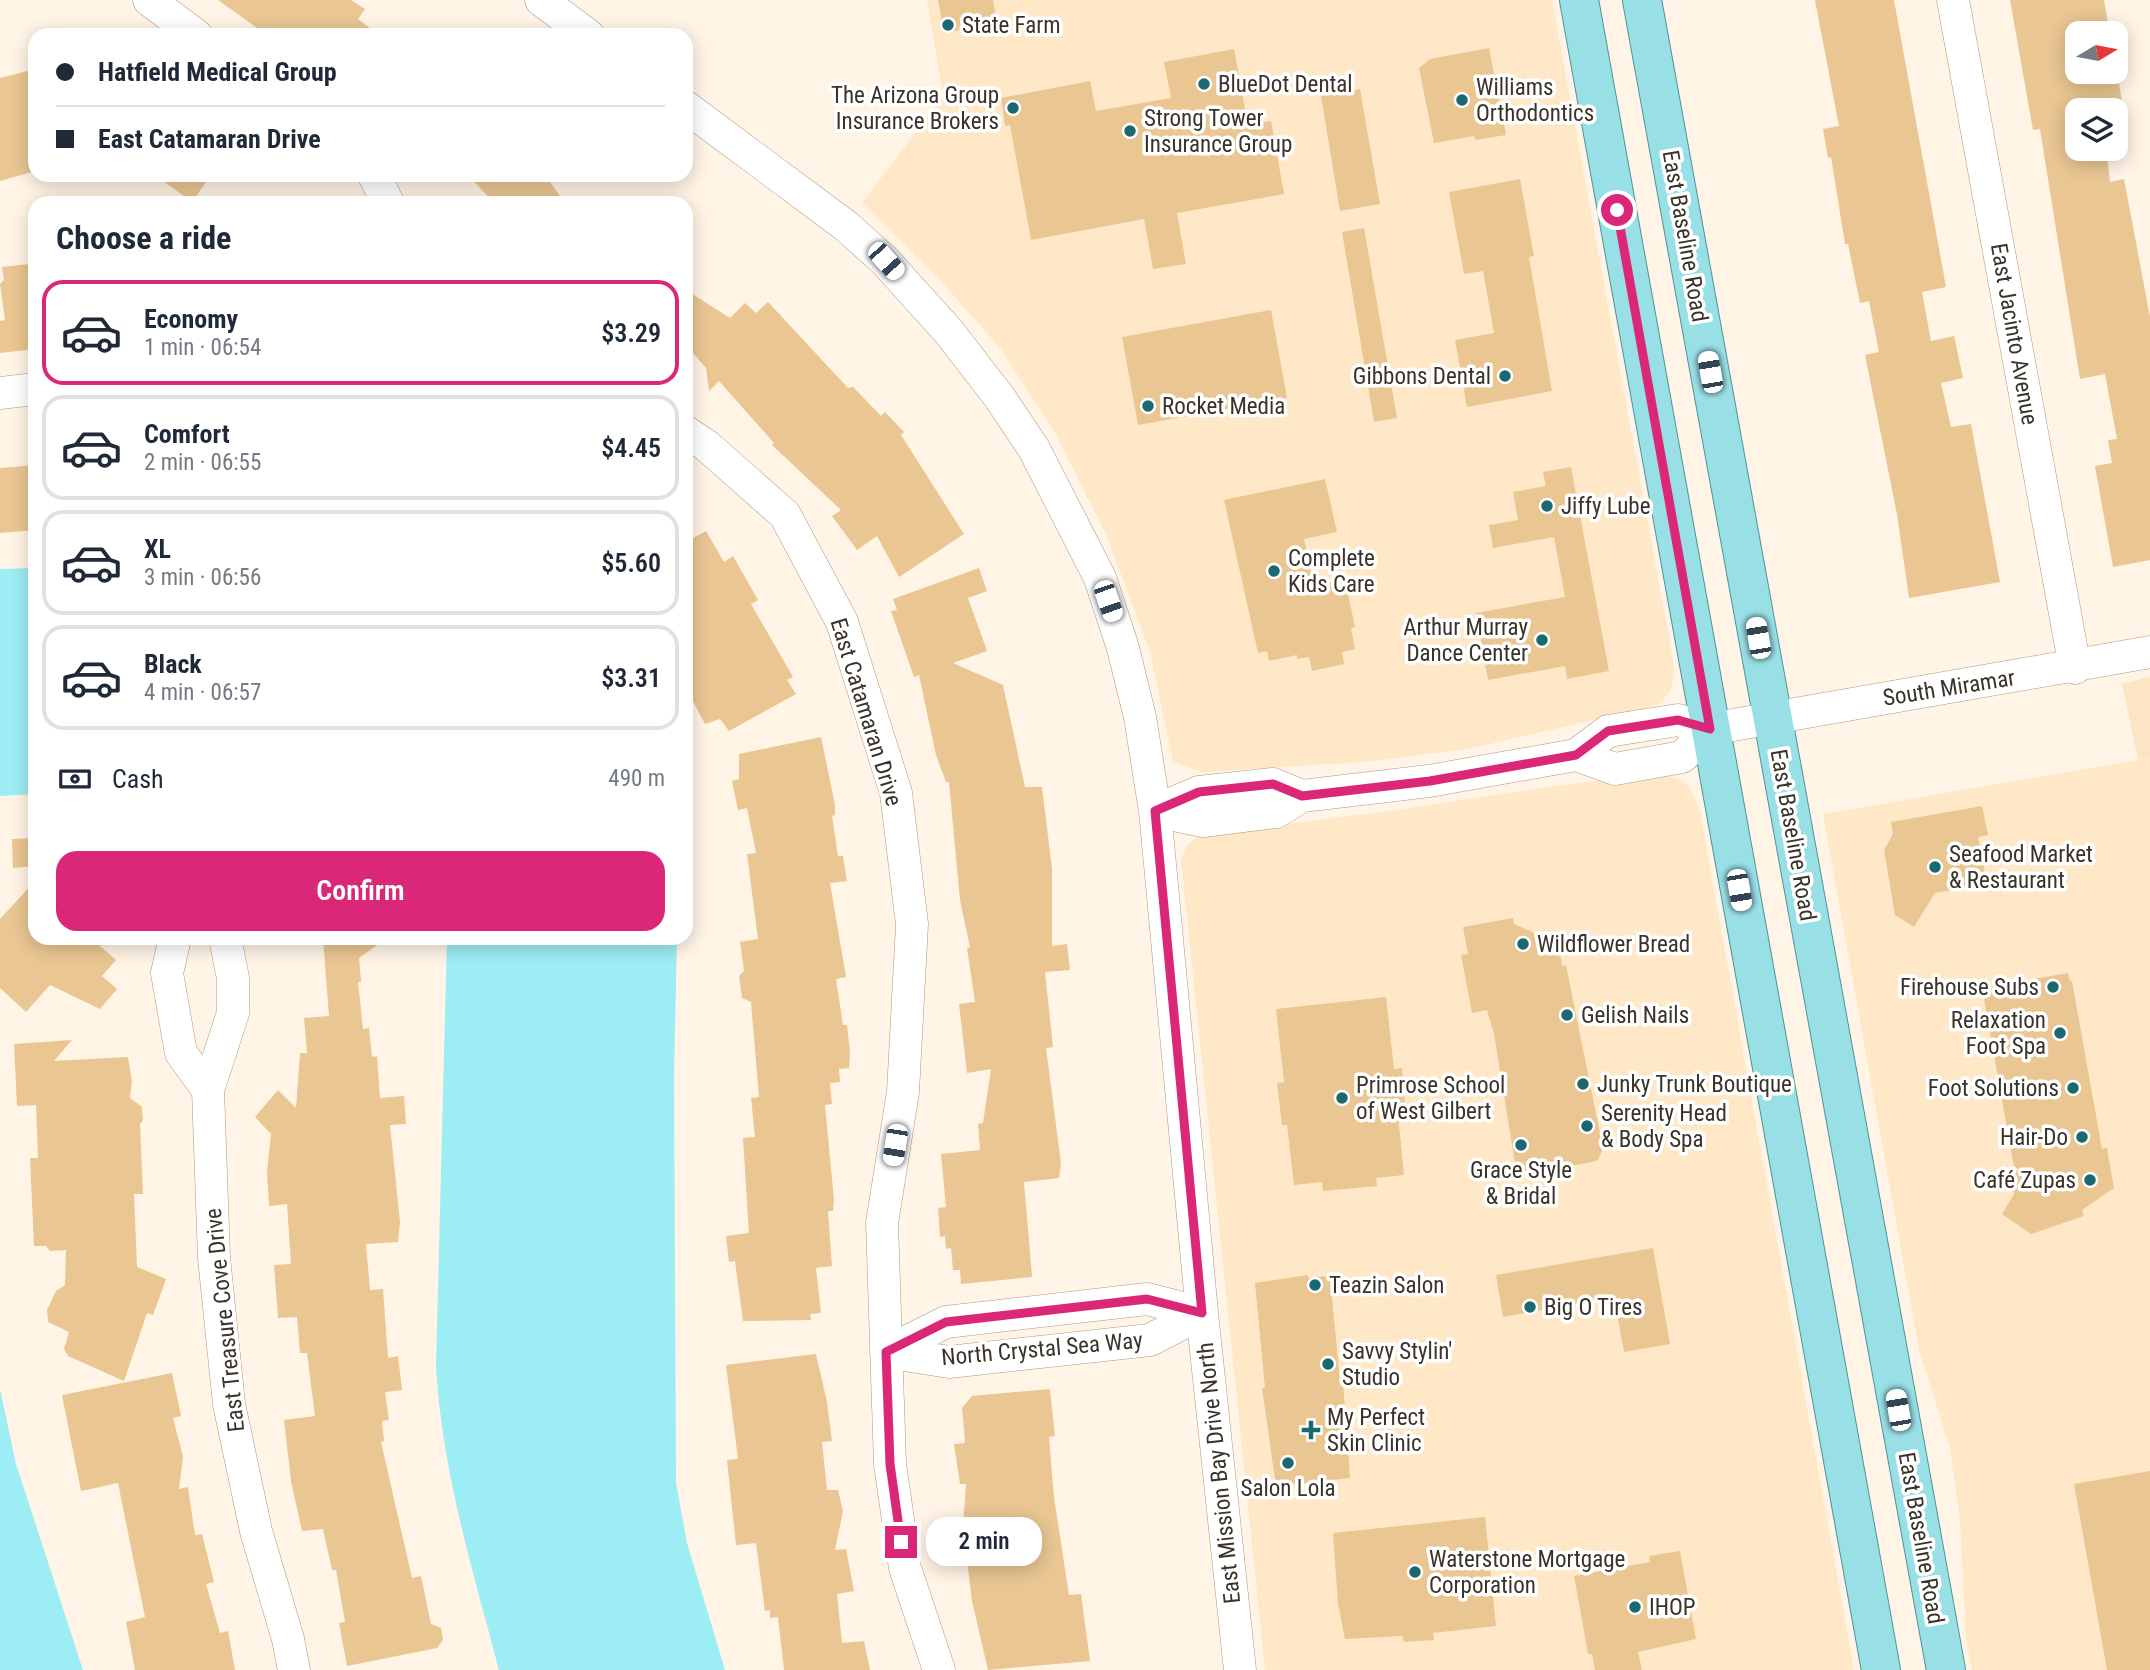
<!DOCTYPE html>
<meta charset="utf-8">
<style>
:root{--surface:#fff;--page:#f6f6f7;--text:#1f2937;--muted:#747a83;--line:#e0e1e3;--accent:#db2777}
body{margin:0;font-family:"Roboto Condensed",sans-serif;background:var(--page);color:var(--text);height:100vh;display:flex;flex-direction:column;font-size:26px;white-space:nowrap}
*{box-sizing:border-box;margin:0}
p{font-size:23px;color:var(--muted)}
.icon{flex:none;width:38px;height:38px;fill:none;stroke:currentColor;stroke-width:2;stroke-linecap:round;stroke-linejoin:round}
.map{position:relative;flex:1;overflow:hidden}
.panel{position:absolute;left:28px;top:196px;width:665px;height:749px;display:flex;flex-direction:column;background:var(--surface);border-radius:21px;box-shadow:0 4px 18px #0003}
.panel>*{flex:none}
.banner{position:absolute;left:28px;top:28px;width:665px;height:154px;border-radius:21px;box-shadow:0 4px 18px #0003;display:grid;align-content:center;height:154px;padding:0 28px;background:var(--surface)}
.needle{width:46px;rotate:80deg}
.fabs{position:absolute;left:2065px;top:21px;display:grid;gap:14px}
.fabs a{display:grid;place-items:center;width:63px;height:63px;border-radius:14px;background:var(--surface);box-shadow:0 4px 18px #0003;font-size:35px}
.end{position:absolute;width:32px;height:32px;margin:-16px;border:9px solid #db2777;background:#fff;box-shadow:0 0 0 4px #fff}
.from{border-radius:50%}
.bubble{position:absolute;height:49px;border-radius:21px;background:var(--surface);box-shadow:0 4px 18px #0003;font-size:23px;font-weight:600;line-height:49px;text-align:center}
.car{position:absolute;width:21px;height:42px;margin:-21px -10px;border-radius:9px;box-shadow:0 0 5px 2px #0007;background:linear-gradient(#fff 24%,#345 0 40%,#fff 0 76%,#345 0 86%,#fff 0)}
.banner b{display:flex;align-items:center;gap:24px;height:66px;font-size:26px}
.banner b+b{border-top:2px solid var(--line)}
.banner i{width:18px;height:18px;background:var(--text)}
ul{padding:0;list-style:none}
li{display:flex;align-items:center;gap:21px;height:105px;margin:0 14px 10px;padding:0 14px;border:4px solid var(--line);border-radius:21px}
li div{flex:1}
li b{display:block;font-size:26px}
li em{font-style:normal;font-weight:600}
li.on{border-color:var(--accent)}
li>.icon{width:63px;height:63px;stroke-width:1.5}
h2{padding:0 28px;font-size:32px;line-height:84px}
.pay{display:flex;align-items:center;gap:18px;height:77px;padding:0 28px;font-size:26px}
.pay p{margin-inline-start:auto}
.button{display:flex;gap:14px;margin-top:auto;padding:14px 28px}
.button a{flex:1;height:80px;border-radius:21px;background:var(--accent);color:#fff;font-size:28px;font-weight:600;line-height:80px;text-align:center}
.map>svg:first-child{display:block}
.built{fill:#fee8c8}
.green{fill:#fce5c2}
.water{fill:#9dedf5}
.building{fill:#e9c692}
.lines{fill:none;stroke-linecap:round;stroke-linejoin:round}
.minor-casing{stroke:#a99981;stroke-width:33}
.major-casing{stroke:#4b9499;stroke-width:40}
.minor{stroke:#fff;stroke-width:32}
.major{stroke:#99dfe6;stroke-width:38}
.route{stroke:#db2777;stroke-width:9}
.poi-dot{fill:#1c686f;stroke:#fff;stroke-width:2.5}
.labels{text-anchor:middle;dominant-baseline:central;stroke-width:7;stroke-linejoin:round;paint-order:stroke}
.poi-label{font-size:23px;fill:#393329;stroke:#fff;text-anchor:start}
.street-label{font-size:23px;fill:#393329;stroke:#fff}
</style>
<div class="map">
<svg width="2150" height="1670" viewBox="0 0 2150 1670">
<rect width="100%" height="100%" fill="#fff4e5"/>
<path class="built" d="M927,0H1552L1670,644L1675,673L1670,692L1658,705L1468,749L1364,762L1202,772L1173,762L1150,652L1106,534L1054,431L1000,348L940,280L862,203L943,96Z
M2150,758V1670H1972L1966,1639L1960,1521L1950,1448L1919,1350L1823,814Z
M1661,774L1680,779L1690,788L1700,812L1854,1670H1265L1181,859L1187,846L1198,835L1390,811L1561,785Z"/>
<path class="green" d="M2150,677V758L2138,760L2122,684Z"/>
<path class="water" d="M35,568V794L0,796V569Z
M447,938H677L674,1075L676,1482L687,1543L725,1670H499C472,1567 442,1472 436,1366Z
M0,1389L16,1464L83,1670H0Z"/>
<path class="building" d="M218,0H351L365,9L358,19L379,35H267Z
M938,0H993L997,23L944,33Z
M1815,0H1894L1946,287L1922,292L1931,341L1954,336L1963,378L1941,383L1951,427L1971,424L2000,582L1909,598L1897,514L1865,355L1879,352L1869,301L1860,303L1848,244H1845L1831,157L1828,158L1823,129L1839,126Z
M2010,0H2104L2110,33H2077V72H2116V65L2124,113L2077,110V149H2106L2110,182L2124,179L2150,317V560L2113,567L2095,466L2112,463L2108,440L2117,439L2105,374L2080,379L2040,129L2033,130Z
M1489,48L1506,135L1475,140L1474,136L1434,143L1419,68L1430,59Z
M1234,49L1248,125L1271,121L1284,194L1177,213L1186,264L1153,269L1144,219L1031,240L1010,125L1005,126L1001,98L1090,81L1096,111L1171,98L1164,62Z
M35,69V171L0,181V78Z
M1360,89L1380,204L1340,211L1321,96Z
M155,175H211L192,202Z
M468,175H545L565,203H494Z
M1520,179L1534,256L1529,257L1552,391L1467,407L1455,340L1494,333L1483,271L1464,274L1449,192Z
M1364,228L1397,418L1374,422L1342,232Z
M30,264V267H35V349L0,353V321L5,320L0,284L4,280L2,267Z
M686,290L730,318L745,303L756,313L768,302L848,388L853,387L881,416L885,412L904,432L901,435L964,534L899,577L877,536L857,550L832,516L841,510L772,445L774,443L719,381L709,391L706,368L686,345Z
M1271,310L1287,398L1138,425L1122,337Z
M35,465V530L0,533V468Z
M1571,467L1609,671L1567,679L1565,666L1488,680L1476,613L1565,597L1554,537L1493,548L1489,525L1518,520L1513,492L1546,486L1543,472Z
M1325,479L1337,532L1304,539L1314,586L1345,579L1355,627L1351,628L1355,649L1342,652L1344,664L1312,671L1309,657L1297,659V655L1269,661L1267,651L1258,653L1224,500Z
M706,531L724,562L733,556L758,600L751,604L793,677L787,680L796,694L729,731L720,719L705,724L686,688V542Z
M979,568L987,591L968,598L987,651L953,663L1003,685L1025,787H1042L1052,869V946L1067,944L1070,970L1045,972L1053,1047L1046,1048L1061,1163L1059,1178L1024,1182L1032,1277L961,1284L960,1270H953L951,1248L946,1249L945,1236L940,1237L938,1208L946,1207L941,1154L980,1150L978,1124L983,1123L991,1069L967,1073L959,1004L975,1002L967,948L970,947L960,900L949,782H946L936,755L919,675L914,677L891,611L897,610L893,599Z
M821,737L835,805V815L832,816L838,856H843L847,881L830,883L846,977L836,979L843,1025H847L850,1053L849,1068L839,1069L840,1082L830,1083L832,1104L825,1105L834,1200L833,1211H828L832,1266L816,1268L821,1313L810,1314L811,1320L743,1321L735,1261L729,1262L726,1236L749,1233L743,1138L755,1137L751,1098L759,1097L751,1002L742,998L739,976L744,971L740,942L758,939L747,854L756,853L747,808L738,810L732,781L739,779V754Z
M1982,806L1988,835L1978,837L1987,884L1935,893L1914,927L1895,915L1884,850L1893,834L1891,822Z
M35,838V866L13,868L12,839Z
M35,881V938H91L116,960L102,976L117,989L100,1009L50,985L26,1012L0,988V919Z
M1513,918L1514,924L1532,932L1550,948L1559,947L1562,966L1566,965L1603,1148L1598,1160L1592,1162L1517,1176L1494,1034L1487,1010L1472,1013L1461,955L1468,954L1463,927Z
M323,938H387L359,958L361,982H358L363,1029L369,1028L372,1057L377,1056L380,1098L404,1096L406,1124L390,1125L400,1222L398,1242L366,1244L370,1290L383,1289L388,1358L398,1356L402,1390L385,1392L389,1420L382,1421L384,1441L381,1442L412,1578L421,1576L431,1624L441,1628L443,1640L437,1648L347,1666L339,1623L345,1622L336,1570H332L323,1529L302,1531L291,1481L284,1420L315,1416L307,1353H300L297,1317L278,1318L274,1265L291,1264L287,1204L269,1206L267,1172L271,1134L255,1117L278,1090L296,1108L300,1053H307L304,1018L329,1016Z
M2068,973L2070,981H2072L2102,1149L2107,1148L2114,1188L2082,1210L2084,1216L2031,1234L2002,1214L2014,1194L2012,1178H2016L1982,988Z
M1386,997L1394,1069L1402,1068L1406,1114L1398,1115L1404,1175L1376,1178L1377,1186L1323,1191L1322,1182L1294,1185L1287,1125H1282L1277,1083L1284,1082L1276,1009Z
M72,1040L54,1061L128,1057L132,1081L130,1098L142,1107L143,1120L140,1124L143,1194H134L137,1267L166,1279L153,1315L147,1313L124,1381L68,1356L64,1349L69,1332L48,1322L47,1310L56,1291L65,1285L66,1250L50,1251L46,1246H34L30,1158H38L36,1105L17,1106L14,1044Z
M1653,1248L1670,1344L1624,1352L1614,1297L1503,1317L1496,1275Z
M1308,1275V1278L1330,1276L1340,1381H1343L1350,1478L1276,1486L1262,1388H1265L1255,1283Z
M816,1354L827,1402L832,1441L822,1442L827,1490H838L843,1511L835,1550L846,1549L854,1591L837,1594L842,1643L864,1641L870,1670H784L778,1617L770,1618V1610L765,1611L756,1543L736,1545L727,1460L738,1459L726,1365Z
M172,1373L181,1416L173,1418L183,1457L179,1489L188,1487L195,1535L202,1534L214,1582L206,1584L220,1633L228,1631L235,1670H135L126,1622L145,1617L118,1483L81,1491L62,1395Z
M1050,1389L1055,1436L1049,1437L1054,1497L1069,1595L1081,1594L1090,1661L988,1670L972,1601L963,1526L966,1484H960L954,1444L965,1443L962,1408L972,1396Z
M2150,1471V1670H2107L2074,1484Z
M1485,1517L1496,1626L1433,1633L1434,1640L1404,1642L1402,1636L1345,1639L1338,1604L1333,1533Z
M1680,1551L1696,1639L1638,1652L1642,1670H1595L1592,1654H1588L1574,1576L1650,1562L1649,1556Z"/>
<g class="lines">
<defs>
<path id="minor" d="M149,0L196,35
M541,0L588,35
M1953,0L2075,668
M686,107L846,226L885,261L949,332L1000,398L1034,449L1100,578L1123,648L1140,717L1155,811L1202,1313L1240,1670
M374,175L388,203
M0,393L35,389
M686,432L707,446L785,515L842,622L896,793L912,924L903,1092L882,1223L890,1464L905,1568L939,1670
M1576,755L1615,769L1682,757L1710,729
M1155,811L1203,821L1276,812L1302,796L1429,781L1576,755L1608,731L1678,720L1710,729L2150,652
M1155,811L1199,792L1273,784L1302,796
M175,938L167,973L181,1053L208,1090
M225,938L233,978V1013L208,1090L214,1258L229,1404L256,1531L288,1639L294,1670
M886,1352L946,1322L1147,1299L1202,1313
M886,1352L949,1362L1150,1340L1202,1313"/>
<path id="major" d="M1579,0L1881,1670
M1642,0L1946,1670"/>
</defs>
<use href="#minor" class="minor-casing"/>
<use href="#major" class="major-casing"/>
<use href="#minor" class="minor"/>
<use href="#major" class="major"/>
</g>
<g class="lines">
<path class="route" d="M901,1542L890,1464L886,1352L946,1322L1147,1299L1202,1313L1155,811L1199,792L1273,784L1302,796L1430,781L1576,755L1608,731L1678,720L1710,729L1617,210"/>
</g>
<g class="poi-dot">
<circle cx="948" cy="25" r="7"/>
<circle cx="1204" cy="84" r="7"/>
<circle cx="1462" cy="100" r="7"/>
<circle cx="1013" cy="108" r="7"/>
<circle cx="1130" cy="131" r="7"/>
<circle cx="1505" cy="376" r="7"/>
<circle cx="1148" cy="406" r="7"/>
<circle cx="1547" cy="506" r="7"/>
<circle cx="1274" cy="571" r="7"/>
<circle cx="1542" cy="640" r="7"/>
<circle cx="1935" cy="867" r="7"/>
<circle cx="1523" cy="944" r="7"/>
<circle cx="2053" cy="987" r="7"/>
<circle cx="1567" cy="1015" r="7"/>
<circle cx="2060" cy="1033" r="7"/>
<circle cx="1583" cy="1084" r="7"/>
<circle cx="2073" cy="1088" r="7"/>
<circle cx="1342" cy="1098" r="7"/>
<circle cx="1587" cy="1126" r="7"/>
<circle cx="2082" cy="1137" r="7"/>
<circle cx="1521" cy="1145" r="7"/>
<circle cx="2090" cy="1180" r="7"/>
<circle cx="1315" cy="1285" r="7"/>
<circle cx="1530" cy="1307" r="7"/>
<circle cx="1328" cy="1364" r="7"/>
<path d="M1307.5 1419.5h7v7h7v7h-7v7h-7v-7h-7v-7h7z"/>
<circle cx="1288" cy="1463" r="7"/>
<circle cx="1415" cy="1572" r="7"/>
<circle cx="1635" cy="1607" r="7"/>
</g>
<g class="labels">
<g class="poi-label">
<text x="962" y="25">State Farm</text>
<text x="1218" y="84">BlueDot Dental</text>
<text x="1476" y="87">Williams<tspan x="1476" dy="26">Orthodontics</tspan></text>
<text x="999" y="95" text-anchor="end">The Arizona Group<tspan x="999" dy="26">Insurance Brokers</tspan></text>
<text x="1144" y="118">Strong Tower<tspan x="1144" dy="26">Insurance Group</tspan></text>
<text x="1491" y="376" text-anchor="end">Gibbons Dental</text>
<text x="1162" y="406">Rocket Media</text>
<text x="1561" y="506">Jiffy Lube</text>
<text x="1288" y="558">Complete<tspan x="1288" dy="26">Kids Care</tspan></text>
<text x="1528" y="627" text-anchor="end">Arthur Murray<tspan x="1528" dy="26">Dance Center</tspan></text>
<text x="1949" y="854">Seafood Market<tspan x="1949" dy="26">&amp; Restaurant</tspan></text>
<text x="1537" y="944">Wildflower Bread</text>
<text x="2039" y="987" text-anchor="end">Firehouse Subs</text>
<text x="1581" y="1015">Gelish Nails</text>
<text x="2046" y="1020" text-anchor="end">Relaxation<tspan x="2046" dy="26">Foot Spa</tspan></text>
<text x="1597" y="1084">Junky Trunk Boutique</text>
<text x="1356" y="1085">Primrose School<tspan x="1356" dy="26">of West Gilbert</tspan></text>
<text x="2059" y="1088" text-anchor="end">Foot Solutions</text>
<text x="1601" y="1113">Serenity Head<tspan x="1601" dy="26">&amp; Body Spa</tspan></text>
<text x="2068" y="1137" text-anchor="end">Hair-Do</text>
<text x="1521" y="1170" text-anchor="middle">Grace Style<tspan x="1521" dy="26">&amp; Bridal</tspan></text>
<text x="2076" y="1180" text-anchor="end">Café Zupas</text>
<text x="1329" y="1285">Teazin Salon</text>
<text x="1544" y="1307">Big O Tires</text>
<text x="1342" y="1351">Savvy Stylin'<tspan x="1342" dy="26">Studio</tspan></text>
<text x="1327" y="1417">My Perfect<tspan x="1327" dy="26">Skin Clinic</tspan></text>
<text x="1288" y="1488" text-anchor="middle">Salon Lola</text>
<text x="1429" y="1559">Waterstone Mortgage<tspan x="1429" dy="26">Corporation</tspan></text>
<text x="1649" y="1607">IHOP</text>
</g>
<g class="street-label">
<text transform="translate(1685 236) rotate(80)">East Baseline Road</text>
<text transform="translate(2014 334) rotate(80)">East Jacinto Avenue</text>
<text transform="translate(1949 688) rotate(-9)">South Miramar</text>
<text transform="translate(866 712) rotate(73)">East Catamaran Drive</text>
<text transform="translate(1793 835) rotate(80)">East Baseline Road</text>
<text transform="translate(225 1320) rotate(-96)">East Treasure Cove Drive</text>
<text transform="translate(1042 1349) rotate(-5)">North Crystal Sea Way</text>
<text transform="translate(1219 1473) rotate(-96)">East Mission Bay Drive North</text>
<text transform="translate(1921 1538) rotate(80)">East Baseline Road</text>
</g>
</g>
</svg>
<div class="fabs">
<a><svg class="needle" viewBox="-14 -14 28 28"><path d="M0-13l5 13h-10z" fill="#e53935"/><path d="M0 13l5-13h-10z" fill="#747a83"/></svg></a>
<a><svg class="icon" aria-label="layers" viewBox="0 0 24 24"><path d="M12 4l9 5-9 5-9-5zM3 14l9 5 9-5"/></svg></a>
</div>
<i class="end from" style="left:1617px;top:210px"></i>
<i class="end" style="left:901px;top:1542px"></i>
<div class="bubble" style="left:926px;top:1517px;width:116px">2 min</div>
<i class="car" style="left:886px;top:261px;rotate:138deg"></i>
<i class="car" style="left:1710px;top:372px;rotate:350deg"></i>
<i class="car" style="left:1108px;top:601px;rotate:161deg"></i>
<i class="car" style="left:1758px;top:638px;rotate:350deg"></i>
<i class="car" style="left:1739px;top:890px;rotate:170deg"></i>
<i class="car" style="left:895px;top:1145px;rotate:189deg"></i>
<i class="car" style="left:1898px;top:1410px;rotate:350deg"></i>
<div class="banner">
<b><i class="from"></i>Hatfield Medical Group</b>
<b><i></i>East Catamaran Drive</b>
</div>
<section class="panel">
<h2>Choose a ride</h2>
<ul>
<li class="on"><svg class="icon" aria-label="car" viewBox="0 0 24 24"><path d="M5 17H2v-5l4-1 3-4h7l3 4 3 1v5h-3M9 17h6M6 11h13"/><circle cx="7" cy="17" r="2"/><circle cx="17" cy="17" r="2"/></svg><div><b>Economy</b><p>1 min · 06:54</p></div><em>$3.29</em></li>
<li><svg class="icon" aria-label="car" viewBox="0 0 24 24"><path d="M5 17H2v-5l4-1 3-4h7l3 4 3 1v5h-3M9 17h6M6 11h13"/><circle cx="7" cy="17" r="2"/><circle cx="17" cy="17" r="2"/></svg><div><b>Comfort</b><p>2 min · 06:55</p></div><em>$4.45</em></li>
<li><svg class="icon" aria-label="car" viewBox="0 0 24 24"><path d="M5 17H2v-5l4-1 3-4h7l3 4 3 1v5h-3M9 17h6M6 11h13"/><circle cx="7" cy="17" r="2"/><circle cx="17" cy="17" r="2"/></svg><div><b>XL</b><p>3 min · 06:56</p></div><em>$5.60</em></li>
<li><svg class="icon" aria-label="car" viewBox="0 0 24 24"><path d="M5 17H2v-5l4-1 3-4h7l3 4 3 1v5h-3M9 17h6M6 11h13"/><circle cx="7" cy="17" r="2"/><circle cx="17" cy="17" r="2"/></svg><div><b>Black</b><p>4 min · 06:57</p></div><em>$3.31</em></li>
</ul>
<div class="pay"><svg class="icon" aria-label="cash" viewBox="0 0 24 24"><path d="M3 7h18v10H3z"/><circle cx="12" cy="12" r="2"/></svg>Cash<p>490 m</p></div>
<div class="button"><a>Confirm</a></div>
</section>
</div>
